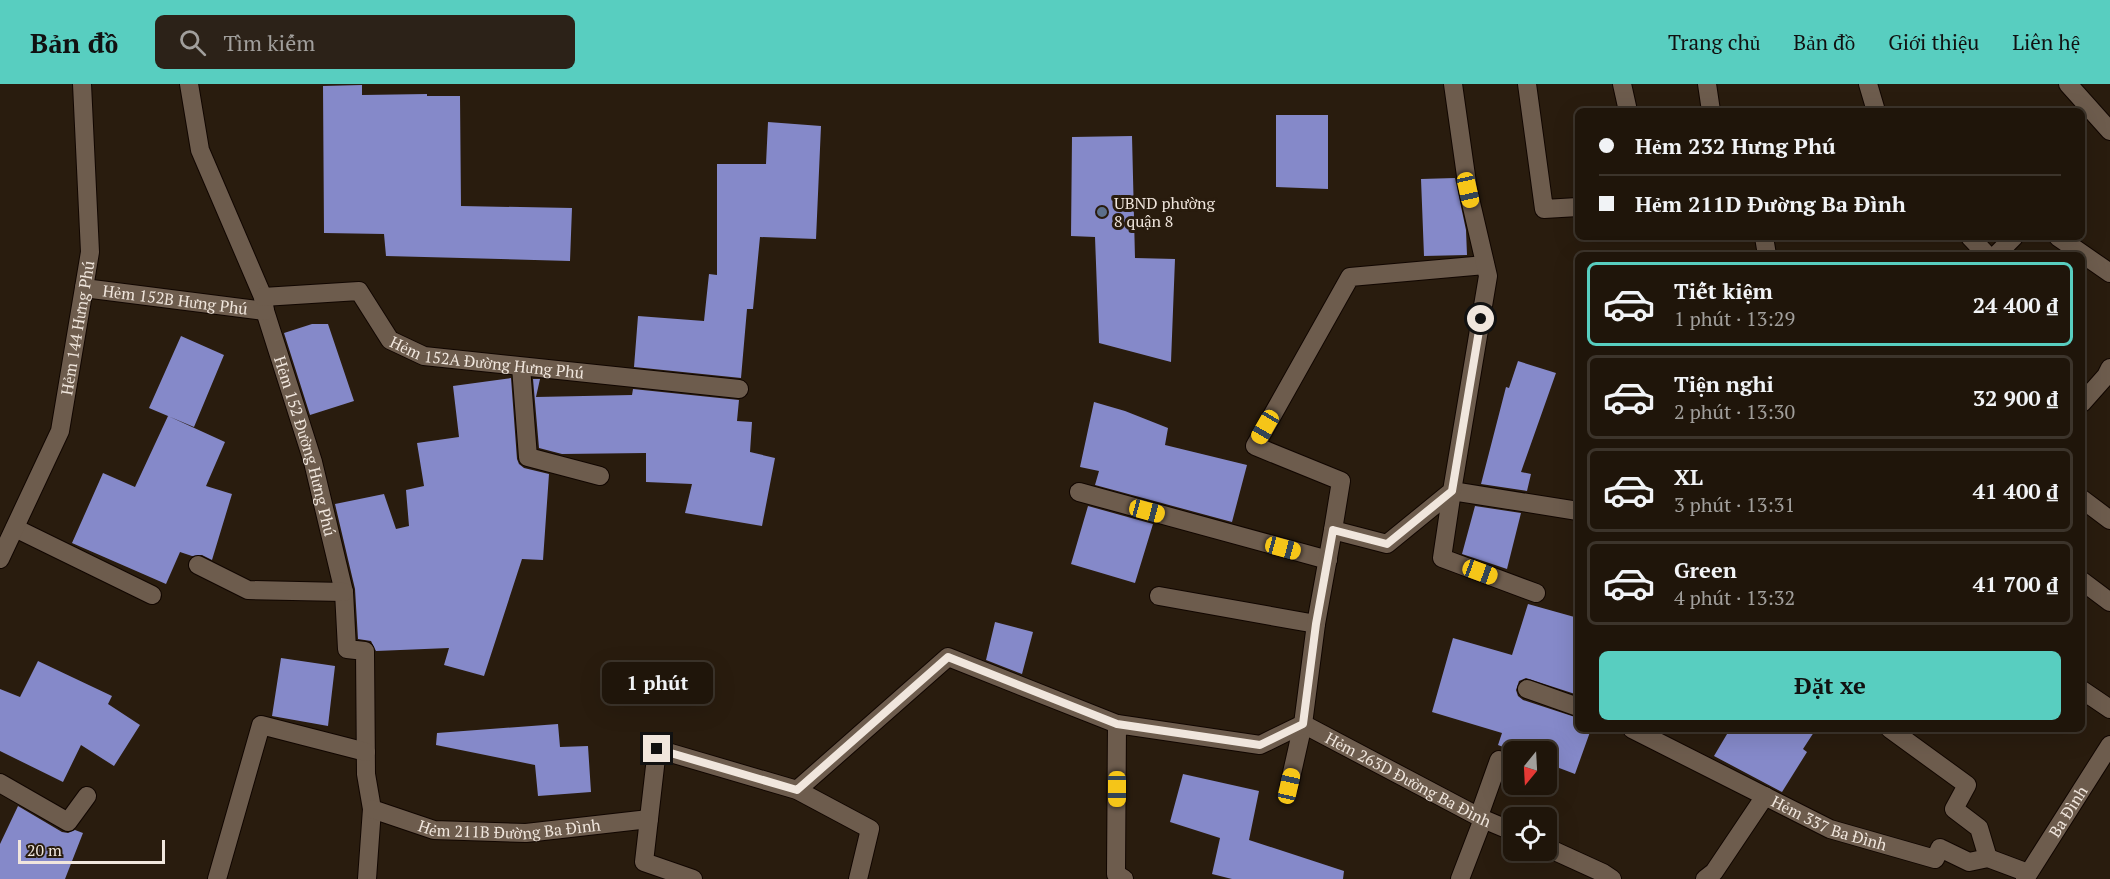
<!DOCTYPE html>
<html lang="vi">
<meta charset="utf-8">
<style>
:root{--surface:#1f150a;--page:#2c2218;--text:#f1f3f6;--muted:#a19f9c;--line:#3c342b;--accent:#58cec0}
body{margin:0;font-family:"PT Serif",serif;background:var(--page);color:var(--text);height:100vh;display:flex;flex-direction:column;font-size:22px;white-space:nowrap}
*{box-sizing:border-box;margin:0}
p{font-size:20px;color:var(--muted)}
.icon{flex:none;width:33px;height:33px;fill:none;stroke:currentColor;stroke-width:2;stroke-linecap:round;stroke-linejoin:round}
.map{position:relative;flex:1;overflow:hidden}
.details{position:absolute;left:1575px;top:168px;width:510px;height:480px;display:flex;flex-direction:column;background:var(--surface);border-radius:9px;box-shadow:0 6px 24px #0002,0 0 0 2px var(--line)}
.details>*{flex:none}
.top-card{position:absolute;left:1575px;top:24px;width:510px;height:132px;border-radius:9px;box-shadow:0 6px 24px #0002,0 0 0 2px var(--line);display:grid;align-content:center;height:132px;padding:0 24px;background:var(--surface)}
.needle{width:39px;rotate:198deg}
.tools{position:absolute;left:1503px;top:657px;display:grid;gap:12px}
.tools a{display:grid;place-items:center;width:54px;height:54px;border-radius:9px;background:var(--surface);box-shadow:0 6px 24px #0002,0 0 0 2px var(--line);font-size:30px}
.scale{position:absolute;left:18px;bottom:15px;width:147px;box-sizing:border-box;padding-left:6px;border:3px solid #f0e6dd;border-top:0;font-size:16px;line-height:21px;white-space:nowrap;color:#f0e6dd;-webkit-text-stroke:4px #291c0e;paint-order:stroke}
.end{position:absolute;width:27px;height:27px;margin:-14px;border:8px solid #f0e6dd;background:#111;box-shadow:0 0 0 3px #111}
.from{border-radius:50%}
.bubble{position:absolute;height:42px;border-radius:9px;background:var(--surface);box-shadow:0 6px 24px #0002,0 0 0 2px var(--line);font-size:20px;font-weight:800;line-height:42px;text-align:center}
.car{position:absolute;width:18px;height:36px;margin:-18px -9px;border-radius:8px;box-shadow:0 0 4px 2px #0007;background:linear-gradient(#f5c518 24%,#345 0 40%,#f5c518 0 76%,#345 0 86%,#f5c518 0)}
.top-card b{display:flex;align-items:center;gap:21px;height:57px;font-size:22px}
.top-card b+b{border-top:2px solid var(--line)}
.top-card i{width:15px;height:15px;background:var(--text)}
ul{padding:10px 0 0;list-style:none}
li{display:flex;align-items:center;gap:18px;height:84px;margin:0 12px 9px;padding:0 12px;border:3px solid var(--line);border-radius:9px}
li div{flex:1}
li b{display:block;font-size:22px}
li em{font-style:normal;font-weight:800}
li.selected{border-color:var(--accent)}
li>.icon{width:54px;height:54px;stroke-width:1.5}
.action{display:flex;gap:12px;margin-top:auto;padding:12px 24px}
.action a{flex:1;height:69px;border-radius:9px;background:var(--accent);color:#111;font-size:24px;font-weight:800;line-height:69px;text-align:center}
header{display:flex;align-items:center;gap:36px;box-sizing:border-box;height:84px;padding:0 30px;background:var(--accent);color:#111}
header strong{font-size:28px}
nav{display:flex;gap:33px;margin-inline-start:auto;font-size:21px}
.search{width:420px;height:54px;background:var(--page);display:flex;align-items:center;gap:15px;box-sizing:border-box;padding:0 21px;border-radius:9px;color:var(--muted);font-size:22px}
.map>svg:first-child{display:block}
.building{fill:#8589c9}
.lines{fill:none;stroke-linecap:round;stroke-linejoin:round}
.lane-casing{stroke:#110600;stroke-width:20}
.street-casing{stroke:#110600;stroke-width:20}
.lane{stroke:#6d5c4d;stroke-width:18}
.street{stroke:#6d5c4d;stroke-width:18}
.route{stroke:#f0e6dd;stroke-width:8}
.service-dot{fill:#5c6f8a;stroke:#291c0e;stroke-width:2}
.labels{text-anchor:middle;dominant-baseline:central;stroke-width:6;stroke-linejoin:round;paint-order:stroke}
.poi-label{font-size:16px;fill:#f0e6dd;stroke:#291c0e;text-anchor:start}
.street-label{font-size:16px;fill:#f0e6dd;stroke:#291c0e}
</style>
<header>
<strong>Bản đồ</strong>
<div class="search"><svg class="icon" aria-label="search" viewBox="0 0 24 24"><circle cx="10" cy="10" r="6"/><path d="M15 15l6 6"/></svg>Tìm kiếm</div>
<nav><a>Trang chủ</a><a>Bản đồ</a><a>Giới thiệu</a><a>Liên hệ</a></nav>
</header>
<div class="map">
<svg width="2110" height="795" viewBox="0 0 2110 795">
<rect width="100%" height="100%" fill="#291c0e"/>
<path class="building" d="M362,1V11L427,10V12H460L461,122L572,124L570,177L386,172L384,150L324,149L323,2Z
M1276,31H1328V105L1276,103Z
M768,38L821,42L816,155L760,153L753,225H747L741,294L634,283L638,232L704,237L709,190L717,191V80H766Z
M1132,52L1135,174L1175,175L1171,278L1099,259L1095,153L1071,152L1072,53Z
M1455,94L1466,146L1467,171L1424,172L1421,95Z
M312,240H328L354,317L310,331L284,249Z
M181,252L224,271L194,343L149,324Z
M1518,277L1556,289L1521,388L1531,390L1527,407L1481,400L1506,303L1509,304Z
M511,294L517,375L519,380L524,384L549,390L543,476L522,475L484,592L444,581L449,564L376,567L371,557L358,555L355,505L335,420L384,410L396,445L409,442L406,406L424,402L417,359L459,353L453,302Z
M533,295H540L536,313L632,311L633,305L739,316L737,337L752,338L750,368L775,374L762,442L685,429L692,400L646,398V369L562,370L539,364Z
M1094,318L1125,327L1168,344L1165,361L1247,381L1232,438L1095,401L1099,387L1080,383Z
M168,332L225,358L206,402L232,410L212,476L202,471L192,472L180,468L166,500L72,459L103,389L135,403Z
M1088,422L1153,440L1135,499L1071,480Z
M1475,422L1521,429L1507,485L1462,470Z
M1528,520L1578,534V611L1526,594L1519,597L1516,606L1518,612L1523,616L1578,634V645L1590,648L1575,690L1546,679V668H1516L1498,661L1502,649L1432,628L1453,554L1512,571Z
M995,538L1033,548L1022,590L986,576Z
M281,574L335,582L328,642L272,632Z
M38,577L112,612L108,620L140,641L114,682L81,661L63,698L0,667V605L20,613Z
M558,640L560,663L588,662L591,708L538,712L535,681L436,661L437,649Z
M1730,645H1816L1803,665L1807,668L1782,708L1714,672Z
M1183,690L1259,707L1249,756L1344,787L1343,795H1232L1212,790L1220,754L1170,738Z
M18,722L62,748L68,749L75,746L83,749L65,795H0V760Z"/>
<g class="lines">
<defs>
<g id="lane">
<path id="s1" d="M189,0L200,66L263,213L265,227L313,378L344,508L347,565L365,567L366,690L372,725L367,795"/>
<path d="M1527,0L1544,125L1578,123"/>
<path d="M1622,0L1628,27"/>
<path d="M1707,0L1711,27"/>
<path d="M1868,0L1876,27"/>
<path d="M2068,0L2110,47"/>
<path d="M1764,153L1767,171"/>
<path d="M1970,153L1987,171"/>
<path d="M2058,153L2110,189"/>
<path d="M1996,171L2014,153"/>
<path id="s2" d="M84,204L265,227"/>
<path id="s3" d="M263,213L359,207L390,256L424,272L739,305"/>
<path d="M521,283L528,373L600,392"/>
<path d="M2082,319L2106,292L2110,284"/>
<path d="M1079,408L1328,476"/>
<path d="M2082,415L2110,436"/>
<path d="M15,444L152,511"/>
<path d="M1333,446L1341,397L1255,362L1350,193L1485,181"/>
<path id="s4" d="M0,475L60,347L90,168L82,0"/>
<path d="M198,481L248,506L344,508"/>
<path d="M2082,497L2110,518"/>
<path d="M1536,509L1442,474L1452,407L1578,427"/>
<path d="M1159,512L1316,540"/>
<path d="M1527,605L1578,623"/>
<path d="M2082,606L2110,625"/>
<path id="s5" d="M1632,645L1830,745L1935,775L1940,764L1969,778L1988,774L2028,789"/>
<path d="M1890,645L1967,701L1954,725L1979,744L1988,774"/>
<path d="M0,699L68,738L87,712"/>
<path d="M1289,702L1303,640L1316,540L1333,446L1387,460L1452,407L1488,192L1468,106L1453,0"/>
<path d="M797,706L948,573L1117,640"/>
<path id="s6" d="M372,725L434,746L526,749L649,735"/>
<path d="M1479,732L1499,676L1514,681"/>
<path d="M1546,763L1603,789L1612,795"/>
<path d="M217,795L261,641L366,668"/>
<path d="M693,795L644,778L657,665L797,706L870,745L858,795"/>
<path id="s7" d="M1124,795L1116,790L1117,640L1260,661L1303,640L1483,735L1514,748"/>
<path d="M1460,795L1483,735"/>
<path d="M1705,795L1714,788L1765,712"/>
</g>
<g id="street">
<path id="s8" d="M2025,795L2110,661"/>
</g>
</defs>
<use href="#lane" class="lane-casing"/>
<use href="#street" class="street-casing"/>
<use href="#lane" class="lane"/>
<use href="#street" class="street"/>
</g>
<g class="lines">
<path class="route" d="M657,665L797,706L948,573L1117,640L1260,661L1303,640L1316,540L1333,446L1387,460L1452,407L1481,235"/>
</g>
<circle class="service-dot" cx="1102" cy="128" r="6"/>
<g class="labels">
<g class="poi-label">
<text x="1114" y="119">UBND phường<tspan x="1114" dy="18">8 quận 8</tspan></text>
</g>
<g class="street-label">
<text stroke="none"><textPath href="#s2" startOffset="92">Hẻm 152B Hưng Phú</textPath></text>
<text stroke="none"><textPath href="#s4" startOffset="246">Hẻm 144 Hưng Phú</textPath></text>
<text stroke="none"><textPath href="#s3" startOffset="254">Hẻm 152A Đường Hưng Phú</textPath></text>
<text stroke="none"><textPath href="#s1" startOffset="382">Hẻm 152 Đường Hưng Phú</textPath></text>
<text stroke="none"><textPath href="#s7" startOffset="471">Hẻm 263D Đường Ba Đình</textPath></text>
<text stroke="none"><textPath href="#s8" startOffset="80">Ba Đình</textPath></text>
<text stroke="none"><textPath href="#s5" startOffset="219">Hẻm 337 Ba Đình</textPath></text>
<text stroke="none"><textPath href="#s6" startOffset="141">Hẻm 211B Đường Ba Đình</textPath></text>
</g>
</g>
</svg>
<div class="tools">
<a><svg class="needle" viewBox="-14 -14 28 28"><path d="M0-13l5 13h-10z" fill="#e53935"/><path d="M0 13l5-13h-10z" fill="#a19f9c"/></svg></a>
<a><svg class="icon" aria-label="locate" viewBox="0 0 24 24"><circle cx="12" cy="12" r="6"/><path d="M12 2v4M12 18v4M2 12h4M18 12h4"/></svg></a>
</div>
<div class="scale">20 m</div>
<i class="end from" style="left:1481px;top:235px"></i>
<i class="end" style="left:657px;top:665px"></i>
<div class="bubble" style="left:602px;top:578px;width:111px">1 phút</div>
<i class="car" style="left:1468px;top:106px;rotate:167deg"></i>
<i class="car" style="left:1265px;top:343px;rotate:210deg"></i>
<i class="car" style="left:1147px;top:427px;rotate:105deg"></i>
<i class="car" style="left:1283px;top:464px;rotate:105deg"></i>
<i class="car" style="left:1480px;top:488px;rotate:110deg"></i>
<i class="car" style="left:1289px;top:702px;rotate:13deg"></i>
<i class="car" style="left:1117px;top:705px;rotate:180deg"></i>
<div class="top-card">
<b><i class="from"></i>Hẻm 232 Hưng Phú</b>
<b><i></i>Hẻm 211D Đường Ba Đình</b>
</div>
<section class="details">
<ul>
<li class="selected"><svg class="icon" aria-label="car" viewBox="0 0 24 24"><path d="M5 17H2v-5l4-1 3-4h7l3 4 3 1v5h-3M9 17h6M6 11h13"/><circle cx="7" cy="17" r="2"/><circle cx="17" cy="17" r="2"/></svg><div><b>Tiết kiệm</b><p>1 phút · 13:29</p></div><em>24 400 ₫</em></li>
<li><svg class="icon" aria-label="car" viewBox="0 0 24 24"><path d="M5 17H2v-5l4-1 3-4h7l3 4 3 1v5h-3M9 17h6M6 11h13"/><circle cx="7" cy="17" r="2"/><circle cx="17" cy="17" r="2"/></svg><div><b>Tiện nghi</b><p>2 phút · 13:30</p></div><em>32 900 ₫</em></li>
<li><svg class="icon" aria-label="car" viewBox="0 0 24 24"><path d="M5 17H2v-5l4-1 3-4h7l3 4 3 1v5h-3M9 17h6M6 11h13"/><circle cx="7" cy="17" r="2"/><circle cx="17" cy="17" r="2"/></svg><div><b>XL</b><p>3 phút · 13:31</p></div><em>41 400 ₫</em></li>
<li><svg class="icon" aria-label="car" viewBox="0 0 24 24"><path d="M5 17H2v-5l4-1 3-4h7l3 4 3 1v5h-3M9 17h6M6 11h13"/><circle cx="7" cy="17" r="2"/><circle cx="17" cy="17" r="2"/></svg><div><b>Green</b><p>4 phút · 13:32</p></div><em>41 700 ₫</em></li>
</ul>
<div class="action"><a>Đặt xe</a></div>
</section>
</div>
